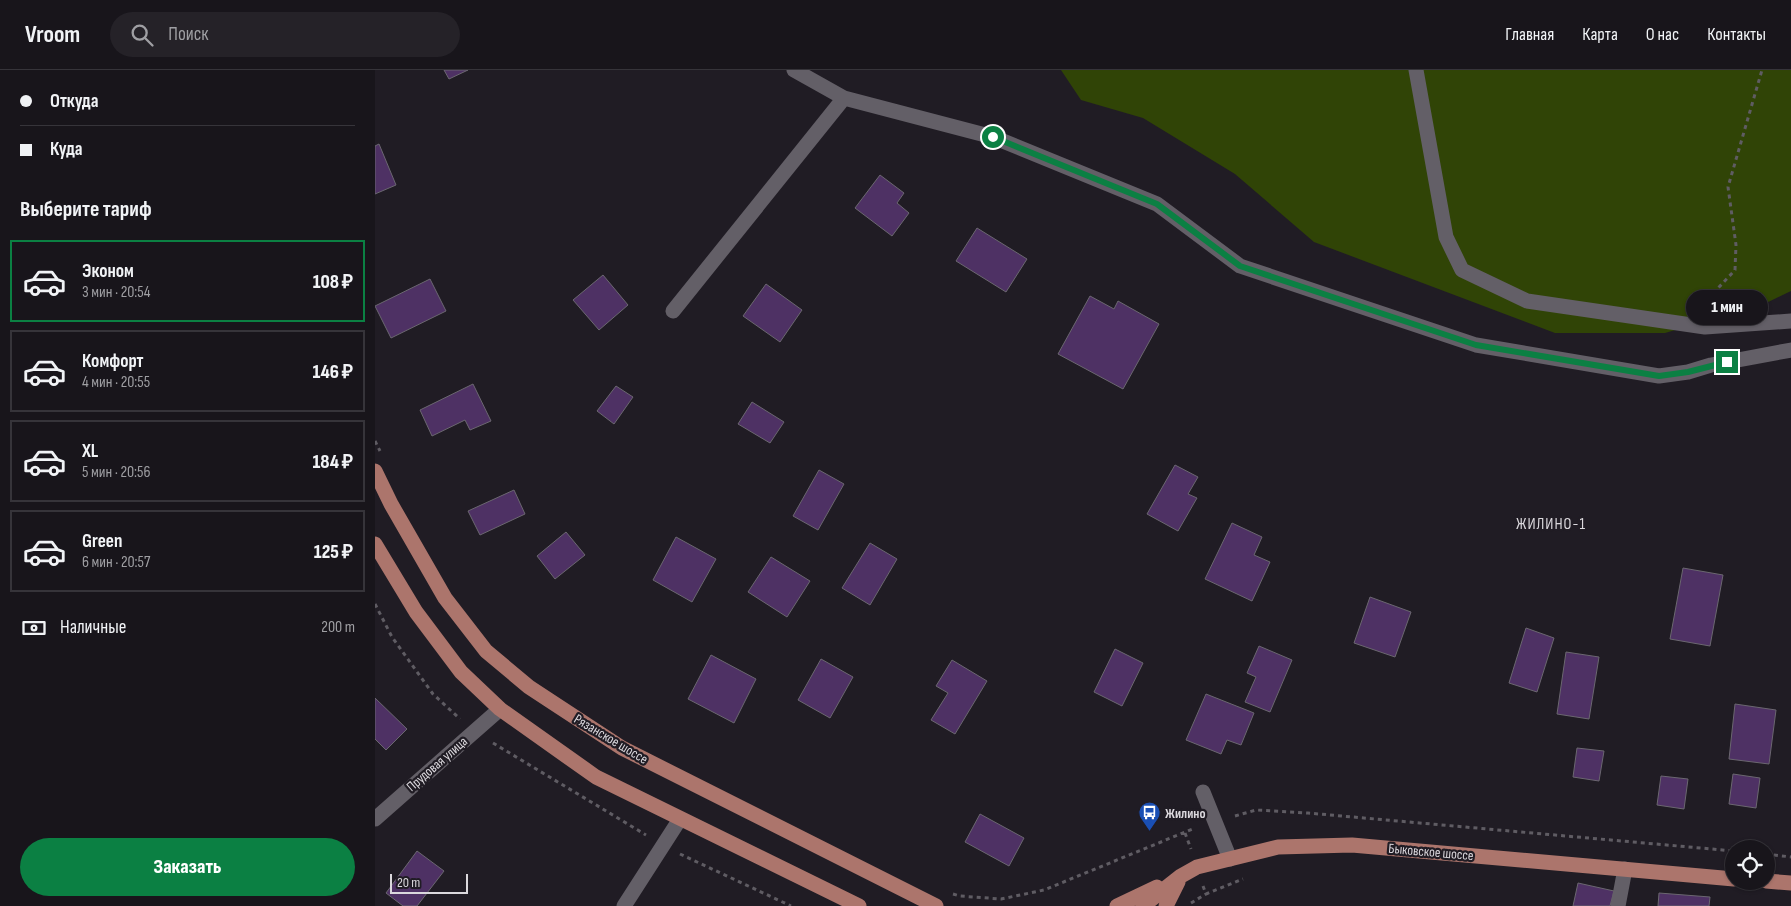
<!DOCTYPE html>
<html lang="ru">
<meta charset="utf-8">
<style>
:root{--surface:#18151b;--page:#252228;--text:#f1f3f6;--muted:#9f9fa3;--line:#36343a;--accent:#0b8043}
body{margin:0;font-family:"Sofia Sans Condensed",sans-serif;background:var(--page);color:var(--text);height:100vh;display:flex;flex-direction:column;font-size:19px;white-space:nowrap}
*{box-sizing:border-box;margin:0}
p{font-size:16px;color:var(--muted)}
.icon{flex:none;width:28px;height:28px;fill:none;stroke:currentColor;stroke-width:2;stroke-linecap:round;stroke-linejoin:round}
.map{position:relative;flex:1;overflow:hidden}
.details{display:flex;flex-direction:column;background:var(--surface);width:375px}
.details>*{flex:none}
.hud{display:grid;align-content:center;height:110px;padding:0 20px;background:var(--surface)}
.controls{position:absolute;left:1350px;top:770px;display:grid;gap:10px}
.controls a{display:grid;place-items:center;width:50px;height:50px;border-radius:50%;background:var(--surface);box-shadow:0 1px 4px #0004,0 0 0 1px var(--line);font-size:25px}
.scale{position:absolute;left:15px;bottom:12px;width:78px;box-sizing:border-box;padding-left:5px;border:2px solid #dbd8dd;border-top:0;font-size:14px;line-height:18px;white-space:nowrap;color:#dbd8dd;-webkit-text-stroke:4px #201c24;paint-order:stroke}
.end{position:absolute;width:22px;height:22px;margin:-11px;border:6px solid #0b8043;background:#fff;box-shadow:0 0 0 2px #fff}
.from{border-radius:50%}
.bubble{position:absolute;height:35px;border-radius:18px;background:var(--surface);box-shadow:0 1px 4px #0004,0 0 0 1px var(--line);font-size:16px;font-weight:800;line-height:35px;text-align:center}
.hud b{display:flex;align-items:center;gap:18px;height:48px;font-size:19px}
.hud b+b{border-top:1px solid var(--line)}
.hud i{width:12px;height:12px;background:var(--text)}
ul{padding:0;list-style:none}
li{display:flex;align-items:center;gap:15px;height:82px;margin:0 10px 8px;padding:0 10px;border:2px solid var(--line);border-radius:0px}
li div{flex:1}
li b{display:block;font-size:19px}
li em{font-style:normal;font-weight:800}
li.selected{border-color:var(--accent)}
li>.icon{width:45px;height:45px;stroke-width:1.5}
h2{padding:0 20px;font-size:22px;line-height:60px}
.pay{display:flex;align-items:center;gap:12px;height:55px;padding:0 20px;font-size:19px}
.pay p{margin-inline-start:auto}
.cta{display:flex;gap:10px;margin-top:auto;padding:10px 20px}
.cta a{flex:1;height:58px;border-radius:30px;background:var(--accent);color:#fff;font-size:20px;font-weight:800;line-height:58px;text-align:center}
header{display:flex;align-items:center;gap:30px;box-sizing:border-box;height:70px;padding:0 25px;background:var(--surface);border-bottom:1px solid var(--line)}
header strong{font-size:24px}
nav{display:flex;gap:28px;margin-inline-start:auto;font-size:18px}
.search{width:350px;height:45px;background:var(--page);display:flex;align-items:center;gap:12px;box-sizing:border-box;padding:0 18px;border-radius:28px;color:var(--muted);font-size:19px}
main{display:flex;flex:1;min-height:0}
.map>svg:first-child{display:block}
.green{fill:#304406}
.building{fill:#4e3164;stroke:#6b6770}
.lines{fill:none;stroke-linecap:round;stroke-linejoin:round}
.path{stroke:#5f5c63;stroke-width:3;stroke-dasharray:4 4;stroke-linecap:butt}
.minor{stroke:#635f67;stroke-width:15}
.major{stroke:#ac756c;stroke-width:15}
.route{stroke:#0b8043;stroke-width:6}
.labels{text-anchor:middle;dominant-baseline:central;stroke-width:4.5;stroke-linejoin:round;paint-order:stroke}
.street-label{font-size:14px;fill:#dbd8dd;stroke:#201c24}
.poi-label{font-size:14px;font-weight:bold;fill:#dbd8dd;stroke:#201c24;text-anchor:start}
.quarter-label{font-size:16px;letter-spacing:1px;fill:#dbd8dd;stroke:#201c24}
</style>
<header>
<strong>Vroom</strong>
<div class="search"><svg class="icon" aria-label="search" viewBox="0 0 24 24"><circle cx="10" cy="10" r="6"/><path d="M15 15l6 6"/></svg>Поиск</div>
<nav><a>Главная</a><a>Карта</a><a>О нас</a><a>Контакты</a></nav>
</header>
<main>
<section class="details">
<div class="hud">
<b><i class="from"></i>Откуда</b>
<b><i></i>Куда</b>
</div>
<h2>Выберите тариф</h2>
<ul>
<li class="selected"><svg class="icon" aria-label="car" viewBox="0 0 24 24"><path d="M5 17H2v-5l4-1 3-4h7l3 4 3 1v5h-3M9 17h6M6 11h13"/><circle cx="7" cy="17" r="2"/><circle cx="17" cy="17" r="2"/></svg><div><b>Эконом</b><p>3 мин · 20:54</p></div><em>108 ₽</em></li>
<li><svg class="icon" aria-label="car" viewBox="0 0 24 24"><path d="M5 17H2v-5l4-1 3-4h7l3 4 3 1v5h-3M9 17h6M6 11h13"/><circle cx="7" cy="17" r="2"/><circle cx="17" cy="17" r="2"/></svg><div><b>Комфорт</b><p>4 мин · 20:55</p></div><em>146 ₽</em></li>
<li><svg class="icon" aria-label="car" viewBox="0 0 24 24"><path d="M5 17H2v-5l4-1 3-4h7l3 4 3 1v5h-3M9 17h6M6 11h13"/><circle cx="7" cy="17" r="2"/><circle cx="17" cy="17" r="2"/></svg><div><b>XL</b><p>5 мин · 20:56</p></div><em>184 ₽</em></li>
<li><svg class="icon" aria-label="car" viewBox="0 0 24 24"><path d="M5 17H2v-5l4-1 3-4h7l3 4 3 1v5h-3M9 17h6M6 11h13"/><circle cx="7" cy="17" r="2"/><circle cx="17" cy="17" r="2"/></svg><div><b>Green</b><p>6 мин · 20:57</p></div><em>125 ₽</em></li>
</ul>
<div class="pay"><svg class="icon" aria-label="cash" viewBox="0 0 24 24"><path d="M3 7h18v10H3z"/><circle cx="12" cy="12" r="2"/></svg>Наличные<p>200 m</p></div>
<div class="cta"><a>Заказать</a></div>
</section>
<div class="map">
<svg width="1416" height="836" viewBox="0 0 1416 836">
<rect width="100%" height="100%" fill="#201c24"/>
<path class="green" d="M686,0H1416V221L1387,235L1290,263H1180L939,172L860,104L768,48L706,30Z"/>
<path class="building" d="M69,0H93L74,9Z
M4,74L21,115L0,124V76Z
M505,105L529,123L522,133L534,143L517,166L480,138Z
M602,158L652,189L631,222L581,191Z
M228,205L253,235L224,260L198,230Z
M55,209L71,241L16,268L0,236Z
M391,214L427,240L405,272L368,246Z
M715,226L739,239L743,231L784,254L748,319L683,284Z
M98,314L116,351L95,360L90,350L57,366L45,340Z
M241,316L258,327L239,354L222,341Z
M377,332L409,352L395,373L363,354Z
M800,395L823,407L813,424L822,428L803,461L772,444Z
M444,400L469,414L443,460L418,446Z
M139,420L150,444L105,465L93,441Z
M857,453L887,467L879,485L895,492L877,531L830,509Z
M191,462L210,485L180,509L162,486Z
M301,467L341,489L317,532L278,510Z
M495,473L522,489L495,535L467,518Z
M396,487L435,511L412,547L373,522Z
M1308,498L1348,505L1335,576L1295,569Z
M995,527L1036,542L1020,587L979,573Z
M1151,558L1179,568L1162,622L1134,613Z
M884,576L917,590L895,642L870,632L881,607L872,603Z
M740,579L768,593L747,636L719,622Z
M1191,582L1224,587L1214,649L1182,644Z
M336,585L381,609L359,653L313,629Z
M446,589L478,607L455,648L423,630Z
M577,590L612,611L580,664L556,650L573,623L561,616Z
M831,624L879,643L866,675L852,670L846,684L811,670Z
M0,628L32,659L11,680L0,669Z
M1360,634L1401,640L1394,694L1354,689Z
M1202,678L1229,681L1224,711L1198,707Z
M1358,704L1385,708L1381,738L1354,734Z
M1286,706L1313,709L1309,739L1282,735Z
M605,744L649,768L634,796L590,772Z
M42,781L69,801L42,836H28L11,823Z
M1203,813L1239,821L1235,836H1198Z
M1284,823L1335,827L1334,836H1283Z"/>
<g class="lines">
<path class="path" d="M1332,237V230L1360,200L1361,175L1353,117L1387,0
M0,371L5,381
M0,534L17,567L58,624L85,649
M118,673L271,765
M860,746L881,740L933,743L1359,781
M810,763L816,779
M305,784L416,836
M1391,784L1416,787
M828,816L831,824L868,809
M578,824L585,826L626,829L669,820L820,758
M816,833L831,824"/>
<path class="minor" d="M419,0L469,28L618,67L782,134L865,196L1101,275L1284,306L1313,302L1336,295L1416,280
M1041,0L1071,167L1087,200L1152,231L1330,257L1416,251
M298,241L469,28
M828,722L855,789
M0,749L125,639
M249,836L305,749
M1243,836L1250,799"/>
<path class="major" d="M0,401L16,434L70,528L111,581L154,617L247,678L561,836
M0,474L41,542L86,602L125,639L221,707L484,836
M1391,811L1416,813
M742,836L782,817
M768,836L806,806L822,797L903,777L977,775L1359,809
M791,836L803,812"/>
</g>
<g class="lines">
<path class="route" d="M618,67L782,134L865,196L1101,275L1284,306L1313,302L1352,292"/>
</g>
<defs>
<symbol id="bus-pin" viewBox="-11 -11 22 30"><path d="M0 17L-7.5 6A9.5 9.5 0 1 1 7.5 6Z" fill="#1a4fb4" stroke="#201c24"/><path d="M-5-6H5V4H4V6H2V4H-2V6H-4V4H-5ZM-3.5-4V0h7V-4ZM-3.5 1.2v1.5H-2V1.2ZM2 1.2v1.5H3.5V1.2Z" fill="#fff"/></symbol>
</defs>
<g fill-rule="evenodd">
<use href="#bus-pin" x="762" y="730" width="25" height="34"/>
</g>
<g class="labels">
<g class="street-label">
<text transform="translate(236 669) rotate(31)">Рязанское шоссе</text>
<text transform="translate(62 694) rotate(-41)">Прудовая улица</text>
<text transform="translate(1056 782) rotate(5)">Быковское шоссе</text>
</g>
<g class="poi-label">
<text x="790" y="743">Жилино</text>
</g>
<g class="quarter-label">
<text x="1176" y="454">ЖИЛИНО-1</text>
</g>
</g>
</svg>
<div class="controls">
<a><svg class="icon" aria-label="locate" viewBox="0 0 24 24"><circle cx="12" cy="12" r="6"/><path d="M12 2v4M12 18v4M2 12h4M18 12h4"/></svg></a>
</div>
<div class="scale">20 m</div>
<i class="end from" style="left:618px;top:67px"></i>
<i class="end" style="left:1352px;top:292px"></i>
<div class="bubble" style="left:1311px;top:220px;width:82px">1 мин</div>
</div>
</main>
